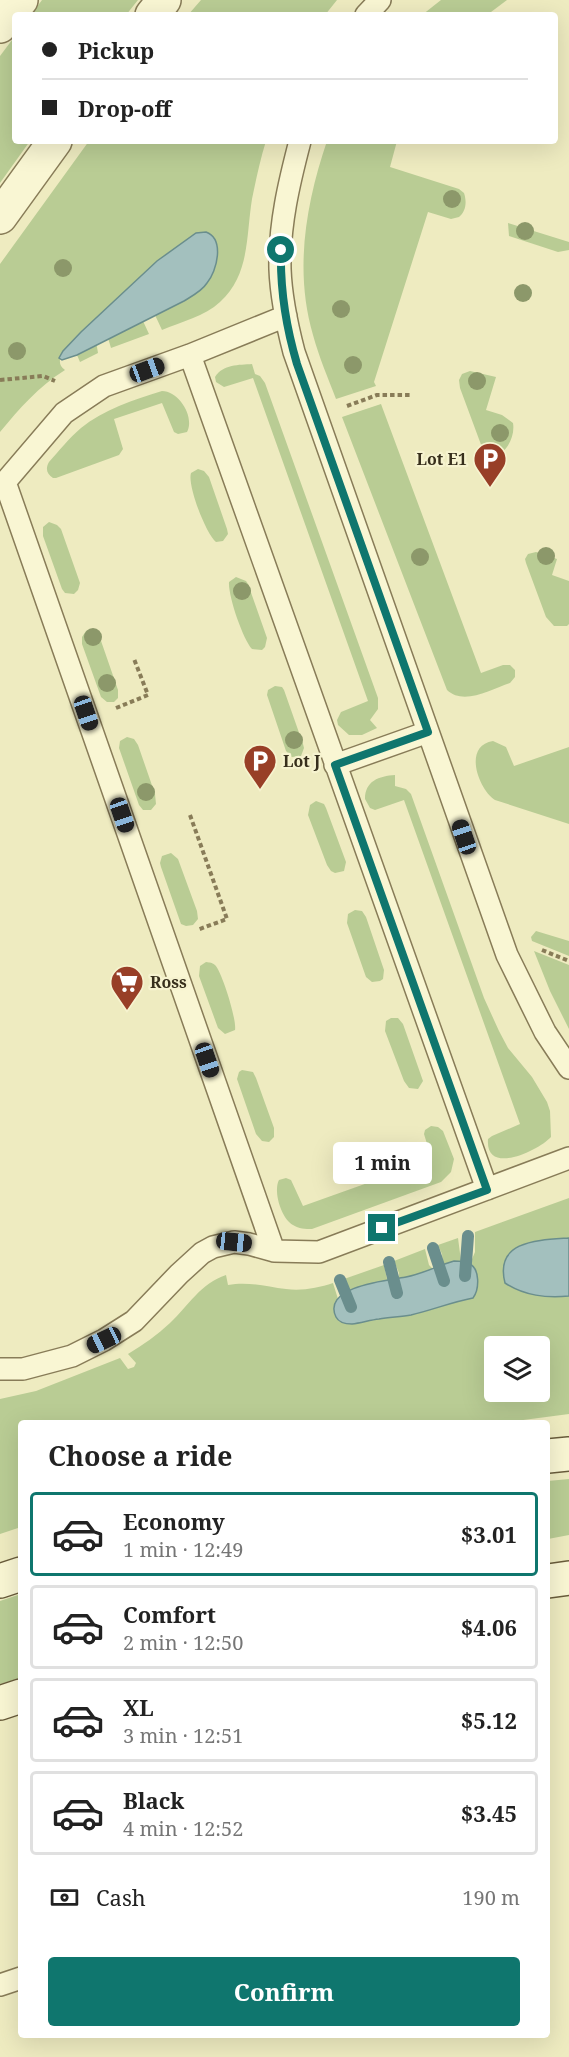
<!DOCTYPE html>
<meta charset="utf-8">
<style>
:root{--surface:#fff;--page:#f6f6f6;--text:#222;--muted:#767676;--line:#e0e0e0;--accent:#0f766e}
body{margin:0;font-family:"Noto Serif",serif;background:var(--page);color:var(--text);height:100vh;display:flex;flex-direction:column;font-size:22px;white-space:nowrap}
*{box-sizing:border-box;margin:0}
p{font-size:20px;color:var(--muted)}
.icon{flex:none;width:33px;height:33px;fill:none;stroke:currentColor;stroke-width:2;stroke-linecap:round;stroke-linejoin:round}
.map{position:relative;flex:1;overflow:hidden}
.details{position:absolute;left:18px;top:1420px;width:532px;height:618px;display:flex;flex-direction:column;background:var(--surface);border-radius:6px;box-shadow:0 6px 24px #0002}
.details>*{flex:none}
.top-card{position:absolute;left:12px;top:12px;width:546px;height:132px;border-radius:6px;box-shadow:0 6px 24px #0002;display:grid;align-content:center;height:132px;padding:0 30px;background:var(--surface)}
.controls{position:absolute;left:484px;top:1336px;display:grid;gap:12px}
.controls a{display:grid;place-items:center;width:66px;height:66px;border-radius:6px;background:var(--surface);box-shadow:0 6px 24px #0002;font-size:30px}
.end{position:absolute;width:27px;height:27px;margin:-14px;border:8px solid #0f766e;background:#fff;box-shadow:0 0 0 3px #fff}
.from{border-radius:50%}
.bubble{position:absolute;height:42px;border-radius:6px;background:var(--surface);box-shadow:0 6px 24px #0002;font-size:20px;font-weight:700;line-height:42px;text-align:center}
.car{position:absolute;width:18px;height:36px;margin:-18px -9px;border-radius:8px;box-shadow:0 0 4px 2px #0007;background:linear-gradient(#222 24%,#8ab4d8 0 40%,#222 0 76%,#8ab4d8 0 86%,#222 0)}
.top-card b{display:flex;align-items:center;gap:21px;height:57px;font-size:22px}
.top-card b+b{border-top:2px solid var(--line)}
.top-card i{width:15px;height:15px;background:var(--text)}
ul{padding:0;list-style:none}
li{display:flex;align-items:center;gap:18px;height:84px;margin:0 12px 9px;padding:0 18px;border:3px solid var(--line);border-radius:6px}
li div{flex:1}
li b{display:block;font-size:22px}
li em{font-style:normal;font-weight:700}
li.selected{border-color:var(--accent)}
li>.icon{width:54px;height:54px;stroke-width:1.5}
h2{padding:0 30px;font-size:27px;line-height:72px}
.pay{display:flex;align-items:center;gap:15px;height:66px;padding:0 30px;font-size:22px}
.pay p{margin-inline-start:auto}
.primary-button{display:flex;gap:12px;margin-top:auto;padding:12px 30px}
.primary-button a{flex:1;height:69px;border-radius:6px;background:var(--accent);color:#fff;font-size:24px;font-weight:700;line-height:69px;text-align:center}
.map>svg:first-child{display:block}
.green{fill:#b9cc94;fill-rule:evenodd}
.water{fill:#a3c0be;stroke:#6a8e8d;stroke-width:1.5}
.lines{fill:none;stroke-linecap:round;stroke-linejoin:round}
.stream{stroke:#6a8e8d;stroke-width:12}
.lane-casing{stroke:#887c58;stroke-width:24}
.street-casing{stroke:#887c58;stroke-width:36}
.secondary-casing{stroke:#695c3b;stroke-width:36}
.path{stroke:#887c58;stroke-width:4;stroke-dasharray:4.5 3;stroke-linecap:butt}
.lane{stroke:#f9f6d3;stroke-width:21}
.street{stroke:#f9f6d3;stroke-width:33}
.secondary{stroke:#f9f6d3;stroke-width:33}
.tree{fill:#8c986a}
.route{stroke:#0f766e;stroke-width:8}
.labels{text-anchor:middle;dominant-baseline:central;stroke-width:4.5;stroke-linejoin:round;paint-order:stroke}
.poi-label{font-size:16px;font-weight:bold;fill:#372f1c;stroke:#f6f3cf;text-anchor:start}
</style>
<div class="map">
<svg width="569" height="2057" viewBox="0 0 569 2057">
<rect width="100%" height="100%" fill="#eeebc0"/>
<path class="green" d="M42,0H138L126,15H31Z
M201,0H337L325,15H188Z
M441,0H507L487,15H422Z
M15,36V141H30L0,183V56Z
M89,141H266C260,160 256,180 252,199C246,236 250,275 220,302C205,316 181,322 162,330L155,315L153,314L143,321L149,334L111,348L108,338L96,341L98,353L80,362L77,355L63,351C59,359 58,365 65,370C38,387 20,408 0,432V264Z
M327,141H397L390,167L459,189L464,193C467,202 466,211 459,217L451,219L428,212L374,382L376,386L336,399C328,378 319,357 313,335C294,270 306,203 327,141Z
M508,223L569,242V250L558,252L509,236Z
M252,364L255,374L260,376L265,383L378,698V709L370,720L377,728L362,735H349L338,725L337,720L341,712L368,701L253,378L224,387L216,382L215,377C223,364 239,365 252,364Z
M470,371L496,377L486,410L502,415L513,423C515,434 509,448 500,454H492L483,450L460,388L459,380L462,374Z
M162,391C179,391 195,417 187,432L178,434L174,432L162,403L114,419L123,449L119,455L56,478H53C47,474 45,469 49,462C59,451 69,438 81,428C103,410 135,399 162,391Z
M381,404L481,673L503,665H510L515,670V677L510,683C491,689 464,706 447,690L342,417Z
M198,469L204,471L209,477L227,529L228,534L223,541L216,542C206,534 187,485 191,473Z
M49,522L57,525L61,529L80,583L78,590L74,594L65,593L62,589L43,536V527Z
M536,552L557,559L552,575L569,581V624L567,626H554L546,617L526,563L525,559L528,554Z
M236,577L246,581L248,584L267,638L265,647L262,650L252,649C243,639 228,596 229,582Z
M89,630L96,633L100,638L118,690V698L114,702H107L101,697L82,644V637L86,631Z
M275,686L282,687L284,690L303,744L304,748L301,756L292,757L286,751L267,695L268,690Z
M127,737L134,739L138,745L155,794L156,804L151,810H143L139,805L119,748L120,741Z
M493,741L506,747L514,766L569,747V824L495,800C479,790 462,746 493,741Z
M395,775V786L406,789L411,794L484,998L499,1031L508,1048L532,1077L547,1102L550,1111L551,1137C538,1151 485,1176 488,1139L492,1136L520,1124L404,800L375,810L370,808L365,799C365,781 379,776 395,775Z
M316,801L324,804L326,808L346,862L344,871L335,873L331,871L327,865L308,815L310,805Z
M171,853L178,859L197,911L198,919L193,925L186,926L181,924L161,867L160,863L162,856Z
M355,910L362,911L366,917L384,970L383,979L380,981L372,982L366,977L347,923L348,914Z
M536,931L569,941V956L532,941L531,937Z
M534,951L569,965V1029L550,991Z
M206,962C211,963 211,962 215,965C222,972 237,1020 235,1030L225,1034L218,1028L199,976L200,966Z
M391,1018H398L403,1024L423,1081L418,1089L409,1088L404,1081L385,1031L386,1021Z
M242,1070L253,1072L256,1078L274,1128V1137L269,1142L262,1141L256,1134L237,1079L239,1072Z
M431,1126L438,1127L443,1131L454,1159L451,1172L441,1182L312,1229C305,1229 299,1229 293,1225C281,1218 273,1191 279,1180L286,1178L291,1180L303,1206L432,1160L424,1134L425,1130Z
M569,1198V1414L493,1424H21V1527L0,1534V1399L36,1391L120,1358L128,1369L134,1367L136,1363L128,1354C143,1345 157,1335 170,1323C188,1306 201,1283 226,1275L228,1285C249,1281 266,1287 286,1289C302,1291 318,1288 333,1283L338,1299L349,1291L344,1279L384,1265L387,1279L399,1277V1273L394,1261L425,1249L429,1265L433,1269L443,1265L442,1254L438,1245L458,1238L461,1261L470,1264L475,1252V1232ZM495,1347H540V1392H495Z
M569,1479V1535L548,1539V1481Z
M21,1594V1678L0,1684V1601Z"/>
<path class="water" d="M206,232C225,239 217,271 207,283C202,291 192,296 184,301L77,355L62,360L59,358L63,351L81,332L157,261L196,233Z
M569,1238V1296C546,1298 525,1296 505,1283C494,1240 539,1240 569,1238Z
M454,1261C458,1261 464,1261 468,1263C481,1268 479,1290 473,1298C452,1302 432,1310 411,1315C401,1317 390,1317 379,1319C370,1320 361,1323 352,1324C347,1324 339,1323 336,1317C321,1286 390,1280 406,1277C422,1274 437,1266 454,1261Z"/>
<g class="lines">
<path class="stream" d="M433,1248L444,1281
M389,1262L397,1293
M465,1276L468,1236
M340,1280L351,1307"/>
<defs>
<path id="lane" d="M366,15L380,0
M300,141C289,183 279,225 280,269C281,297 287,325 294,352L507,955L545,1032L569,1068
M190,355L487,1189
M5,482L274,1251
M0,488L64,413L104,386L190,355L286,316
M335,765L428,732
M0,1369H23L72,1356L104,1340L134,1321L179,1274L202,1253L213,1247L234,1242L249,1244L274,1251L319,1252L569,1158
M0,1985L21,1978"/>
<path id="street" d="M152,15L164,0
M0,26L21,0
M0,217L55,141"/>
<path id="secondary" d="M548,1456L569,1454
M0,1581L21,1574
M548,1581L569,1578
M0,1703L21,1696"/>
</defs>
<use href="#lane" class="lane-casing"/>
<use href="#street" class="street-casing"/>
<use href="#secondary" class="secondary-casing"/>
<path class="path" d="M0,380L43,376L55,381
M347,406L377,395H411
M116,708L148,695L134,659
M190,815L227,919L197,930
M542,950L569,961"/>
<use href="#lane" class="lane"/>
<use href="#street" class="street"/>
<use href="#secondary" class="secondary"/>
</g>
<g class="tree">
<circle cx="452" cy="199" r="9"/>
<circle cx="525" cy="231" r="9"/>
<circle cx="63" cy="268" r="9"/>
<circle cx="523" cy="293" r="9"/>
<circle cx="341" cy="309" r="9"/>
<circle cx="17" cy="351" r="9"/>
<circle cx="353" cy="365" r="9"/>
<circle cx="477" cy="381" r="9"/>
<circle cx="500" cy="433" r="9"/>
<circle cx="546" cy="556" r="9"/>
<circle cx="420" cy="557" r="9"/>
<circle cx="242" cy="591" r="9"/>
<circle cx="93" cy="637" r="9"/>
<circle cx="107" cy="683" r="9"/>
<circle cx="294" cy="740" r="9"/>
<circle cx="146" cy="792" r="9"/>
</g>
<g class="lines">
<path class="route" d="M281,250C280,289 286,327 297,364L428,732L335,765L487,1190L382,1228"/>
</g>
<defs>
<symbol id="parking-pin" viewBox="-11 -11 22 30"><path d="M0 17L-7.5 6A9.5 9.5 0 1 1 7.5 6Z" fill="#983f27" stroke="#f6f3cf"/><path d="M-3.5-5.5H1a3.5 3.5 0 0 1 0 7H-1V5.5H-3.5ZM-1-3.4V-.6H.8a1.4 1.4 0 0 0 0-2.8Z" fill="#fff"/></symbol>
<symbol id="supermarket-pin" viewBox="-11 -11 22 30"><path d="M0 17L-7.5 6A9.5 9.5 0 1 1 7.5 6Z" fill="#983f27" stroke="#f6f3cf"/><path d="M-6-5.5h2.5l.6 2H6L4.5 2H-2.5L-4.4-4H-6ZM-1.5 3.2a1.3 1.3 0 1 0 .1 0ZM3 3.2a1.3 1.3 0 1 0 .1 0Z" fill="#fff"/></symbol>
</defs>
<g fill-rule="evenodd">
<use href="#parking-pin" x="471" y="440" width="38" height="52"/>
<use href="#parking-pin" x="241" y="742" width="38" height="52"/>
<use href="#supermarket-pin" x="108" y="963" width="38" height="52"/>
</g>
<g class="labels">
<g class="poi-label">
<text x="467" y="459" text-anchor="end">Lot E1</text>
<text x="283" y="761">Lot J</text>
<text x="150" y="982">Ross</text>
</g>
</g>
</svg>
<div class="controls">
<a><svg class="icon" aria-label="layers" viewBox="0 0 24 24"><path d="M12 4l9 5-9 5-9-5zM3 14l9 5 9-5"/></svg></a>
</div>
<i class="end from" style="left:281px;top:250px"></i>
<i class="end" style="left:382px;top:1228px"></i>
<div class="bubble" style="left:333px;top:1142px;width:99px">1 min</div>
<i class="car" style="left:147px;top:370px;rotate:70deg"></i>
<i class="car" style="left:86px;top:713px;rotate:161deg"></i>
<i class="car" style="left:122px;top:815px;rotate:161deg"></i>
<i class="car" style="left:464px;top:837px;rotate:341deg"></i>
<i class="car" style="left:207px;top:1060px;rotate:161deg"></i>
<i class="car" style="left:234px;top:1242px;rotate:96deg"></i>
<i class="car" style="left:104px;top:1340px;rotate:245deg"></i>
<div class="top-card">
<b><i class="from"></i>Pickup</b>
<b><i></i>Drop-off</b>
</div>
<section class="details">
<h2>Choose a ride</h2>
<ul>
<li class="selected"><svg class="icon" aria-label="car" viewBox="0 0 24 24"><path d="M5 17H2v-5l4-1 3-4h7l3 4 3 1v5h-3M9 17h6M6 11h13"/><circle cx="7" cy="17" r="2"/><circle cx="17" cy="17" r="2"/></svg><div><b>Economy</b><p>1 min · 12:49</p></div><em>$3.01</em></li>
<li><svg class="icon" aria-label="car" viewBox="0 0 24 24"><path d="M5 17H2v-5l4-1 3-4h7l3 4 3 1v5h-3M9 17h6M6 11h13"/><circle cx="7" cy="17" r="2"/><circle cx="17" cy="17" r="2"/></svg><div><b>Comfort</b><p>2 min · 12:50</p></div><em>$4.06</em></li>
<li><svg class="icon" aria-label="car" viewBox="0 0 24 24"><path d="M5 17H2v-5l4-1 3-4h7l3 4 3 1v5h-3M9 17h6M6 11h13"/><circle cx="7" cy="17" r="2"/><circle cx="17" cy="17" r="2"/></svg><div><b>XL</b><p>3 min · 12:51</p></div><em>$5.12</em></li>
<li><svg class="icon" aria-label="car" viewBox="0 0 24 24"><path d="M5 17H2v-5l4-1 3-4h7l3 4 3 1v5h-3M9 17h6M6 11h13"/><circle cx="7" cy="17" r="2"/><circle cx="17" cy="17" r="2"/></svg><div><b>Black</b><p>4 min · 12:52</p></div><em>$3.45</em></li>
</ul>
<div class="pay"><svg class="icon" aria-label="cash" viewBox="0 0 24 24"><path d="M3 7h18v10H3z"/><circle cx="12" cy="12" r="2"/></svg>Cash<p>190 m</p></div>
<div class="primary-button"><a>Confirm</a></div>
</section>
</div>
